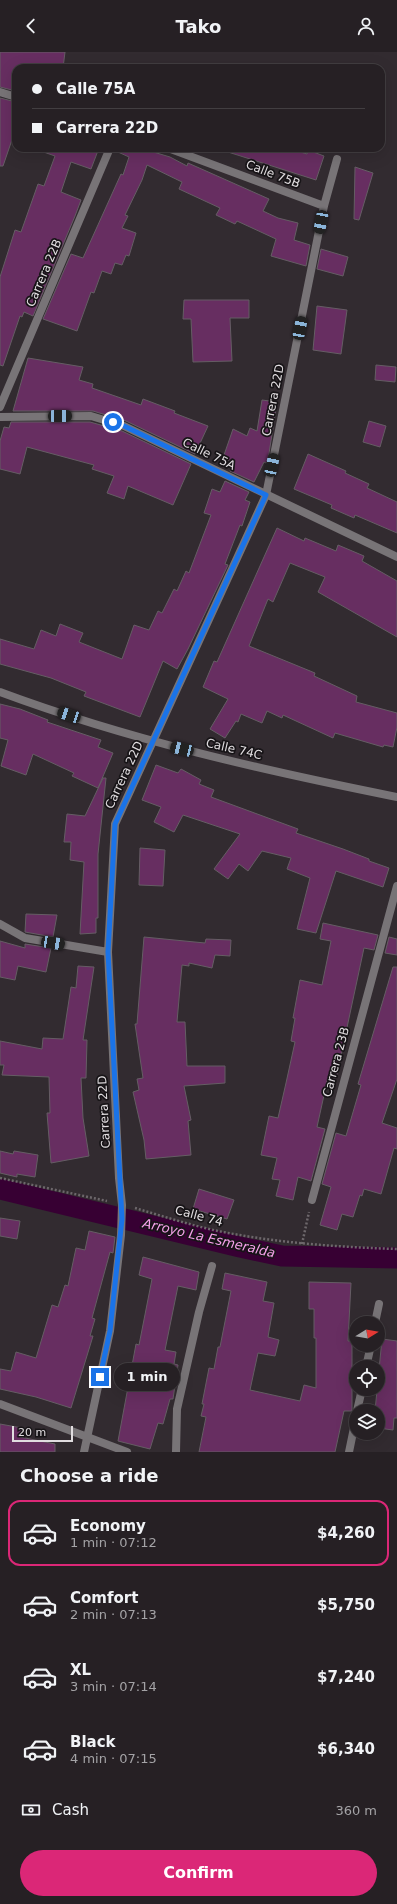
<!DOCTYPE html>
<meta charset="utf-8">
<style>
:root{--surface:#262024;--page:#2e282c;--text:#f1f3f6;--muted:#a4a3a6;--line:#423e41;--accent:#db2777}
body{margin:0;font-family:"DejaVu Sans",sans-serif;background:var(--page);color:var(--text);height:100vh;display:flex;flex-direction:column;font-size:15px;white-space:nowrap}
*{box-sizing:border-box;margin:0}
p{font-size:13px;color:var(--muted)}
.icon{flex:none;width:22px;height:22px;fill:none;stroke:currentColor;stroke-width:2;stroke-linecap:round;stroke-linejoin:round}
.map{position:relative;height:1400px;overflow:hidden}
.drawer{display:flex;flex-direction:column;background:var(--surface);flex:1}
.drawer>*{flex:none}
.banner{position:absolute;left:12px;top:12px;width:373px;height:88px;border-radius:12px;box-shadow:0 4px 16px #0002,0 0 0 1px var(--line);display:grid;align-content:center;height:88px;padding:0 20px;background:var(--surface)}
.needle{width:26px;rotate:79deg}
.tools{position:absolute;left:349px;top:1264px;display:grid;gap:8px}
.tools a{display:grid;place-items:center;width:36px;height:36px;border-radius:50%;background:var(--surface);box-shadow:0 4px 16px #0002,0 0 0 1px var(--line);font-size:20px}
.scale{position:absolute;left:12px;bottom:10px;width:61px;box-sizing:border-box;padding-left:4px;border:2px solid #e1dde0;border-top:0;font-size:11px;line-height:14px;white-space:nowrap;color:#e1dde0;-webkit-text-stroke:3px #171417;paint-order:stroke}
.end{position:absolute;width:18px;height:18px;margin:-9px;border:5px solid #1a73e8;background:#fff;box-shadow:0 0 0 2px #fff}
.from{border-radius:50%}
.bubble{position:absolute;height:28px;border-radius:14px;background:var(--surface);box-shadow:0 4px 16px #0002,0 0 0 1px var(--line);font-size:13px;font-weight:600;line-height:28px;text-align:center}
.car{position:absolute;width:12px;height:24px;margin:-12px -6px;border-radius:5px;box-shadow:0 0 3px 1px #0007;background:linear-gradient(#222 24%,#8ab4d8 0 40%,#222 0 76%,#8ab4d8 0 86%,#222 0)}
.banner b{display:flex;align-items:center;gap:14px;height:38px;font-size:15px}
.banner b+b{border-top:1px solid var(--line)}
.banner i{width:10px;height:10px;background:var(--text)}
ul{padding:0;list-style:none}
li{display:flex;align-items:center;gap:12px;height:66px;margin:0 8px 6px;padding:0 12px;border:2px solid transparent;border-radius:12px}
li div{flex:1}
li b{display:block;font-size:15px}
li em{font-style:normal;font-weight:600}
li.on{border-color:var(--accent)}
li>.icon{width:36px;height:36px;stroke-width:1.5}
h2{padding:0 20px;font-size:18px;line-height:48px}
.pay{display:flex;align-items:center;gap:10px;height:44px;padding:0 20px;font-size:15px}
.pay p{margin-inline-start:auto}
.action{display:flex;gap:8px;margin-top:auto;padding:8px 20px}
.action a{flex:1;height:46px;border-radius:24px;background:var(--accent);color:#fff;font-size:16px;font-weight:600;line-height:46px;text-align:center}
header{display:flex;justify-content:space-between;align-items:center;height:52px;padding:0 20px;background:var(--surface);font-size:18px;font-weight:600}
.map>svg:first-child{display:block}
.lines{fill:none;stroke-linecap:round;stroke-linejoin:round}
.canal{stroke:#370033;stroke-width:21}
.building{fill:#672e61;stroke:#655d64}
.path{stroke:#6d676b;stroke-width:2.5;stroke-dasharray:2 2;stroke-linecap:butt}
.street{stroke:#787477;stroke-width:8}
.route{stroke:#1a73e8;stroke-width:5}
.labels{text-anchor:middle;dominant-baseline:central;stroke-width:3.5;stroke-linejoin:round;paint-order:stroke}
.street-label{font-size:12px;fill:#e1dde0;stroke:#171417}
.water-label{font-size:13px;font-style:italic;fill:#f6a1eb;stroke:#171417}
</style>
<header><svg class="icon" aria-label="back" viewBox="0 0 24 24"><path d="M15 5l-7 7 7 7"/></svg>Tako<svg class="icon" aria-label="person" viewBox="0 0 24 24"><circle cx="12" cy="8" r="4"/><path d="M4 21q1-7 8-7t8 7"/></svg></header>
<div class="map">
<svg width="397" height="1400" viewBox="0 0 397 1400">
<rect width="100%" height="100%" fill="#322b30"/>
<g class="lines">
<path class="canal" d="M0,1137L240,1195L282,1204L397,1206"/>
</g>
<path class="building" d="M0,0H65L63,16H16V39L0,35Z
M0,46L16,50V76L3,114H0Z
M38,96H99L91,117L71,110L61,140L81,148L75,164L33,264L24,260L22,265L20,264L3,314L0,313V225L15,178L21,180L38,132L44,134L55,104L38,98Z
M120,96H140L170,105L187,114L188,111L269,147L263,159L278,166L298,171L294,188L310,193L306,214L271,204L276,187L237,169L235,172L216,163L220,156L179,137L182,130L147,113L142,128L125,163L128,164L122,176L136,181L129,204L126,203L122,213L115,211L111,222L102,219L94,241L91,240L77,279L43,267L71,202L83,206L121,122L123,123L129,105L118,100Z
M228,96H287L307,102L308,98L324,104L316,128L228,100Z
M355,115L373,121L359,168L354,167Z
M321,197L348,205L343,224L317,217Z
M184,248H249V266H230L232,309L193,310L191,267H183Z
M317,254L347,258L341,302L313,298Z
M28,306L83,315L79,328L93,332L92,336L141,353L143,347L175,359L174,361L208,374L195,402L126,369L93,359H13Z
M376,313L396,315L395,330L375,328Z
M262,348L277,350L268,408L266,411L264,410L254,430L230,419L234,411L223,406L233,377L247,384L250,376L257,379Z
M369,369L386,374L380,395L363,390Z
M11,370H90L122,379L191,412L173,453L128,434L124,447L107,441L114,424L92,417L94,413L27,395L20,422L0,417V389L4,375L9,376Z
M308,402L346,419L345,421L369,432L367,436L397,450V481L355,463L354,466L331,456L332,453L294,437Z
M225,429L249,440L245,448L250,450L242,474L240,473L225,512L228,513L188,597L177,617L163,609L140,665L84,644L86,640L51,626L0,612V587L34,597L41,578L56,584L60,572L83,581L79,590L122,607L134,573L149,578L158,559L162,561L174,537L177,539L186,519L189,521L211,463L204,461L212,437L220,440Z
M277,476L304,489L305,486L336,499L338,493L364,504L362,509L397,529V585L318,540L325,525L290,511L273,550L268,547L249,594L315,621L314,624L357,644L356,650L397,661V675L393,695L384,693L383,695L335,681L333,686L283,663L282,666L267,659L262,671L241,662L238,670L236,669L225,686L210,677L228,647L203,635L214,609L217,610Z
M0,652L20,657L48,668L47,670L101,688L98,695L113,701L98,736L72,724L74,721L33,702L26,723L1,714L8,688L0,686Z
M156,713L178,721L181,717L201,728L199,732L214,738L211,745L298,777L296,781L343,797L369,807V809L389,816L383,835L336,819L316,881L297,877L310,826L287,817L291,806L262,799L248,819L239,812L228,827L214,817L240,782L183,763L174,780L154,770L161,755L142,748Z
M103,726H106L98,802V866H96V881L80,882L84,810L70,808L71,790H64L67,762L85,764Z
M140,796L165,798L163,834L139,833Z
M26,862L57,863L53,885L25,880Z
M323,871L378,883L374,898L364,896L336,1027L328,1025L317,1075L325,1077L311,1129L298,1125L293,1148L276,1144L280,1128L272,1127L277,1106L261,1103L269,1064L278,1066L286,1031L295,990L291,989L295,966H293L300,928L322,933L331,889L320,887Z
M144,885L205,891L206,887L231,888L230,904L215,903L212,916L189,911V914L182,913L177,970H185L187,1014H225V1031L184,1034L191,1068L188,1069L191,1103L146,1107L144,1088L133,1040L139,1038L137,1027L143,1026L135,972H137Z
M389,885L397,887V903L385,901Z
M0,889L25,896V892L51,896L46,920L18,914L15,928L0,925Z
M78,914L94,915L83,988H87L86,1026H81L83,1066L89,1104L51,1111L47,1061H50L49,1025L2,1023L4,1013H0V989L42,997L43,986L63,987L71,935L76,936Z
M393,915H397V1027L382,1071L397,1076V1097L394,1096L381,1142L364,1137L362,1144L360,1143L353,1165L342,1162L337,1178L320,1173L331,1135L322,1132L336,1081L346,1084L361,1033L358,1032Z
M0,1099L13,1102L14,1099L38,1103L35,1125L17,1122V1125L0,1121Z
M199,1137L234,1148L227,1167L193,1157Z
M0,1166L20,1169L17,1187L0,1184Z
M89,1179L115,1185L113,1201L110,1200L92,1266L95,1267L90,1284H93L71,1356L36,1345L0,1337V1317L11,1319L16,1300L36,1306L52,1253L58,1255L65,1233L68,1234L76,1196L85,1198Z
M143,1205L199,1220L196,1238L178,1234L165,1298L176,1300L174,1312L178,1313L173,1347H170L163,1372L158,1371L150,1397L118,1389L136,1292L139,1293L152,1227L139,1223Z
M225,1221L267,1230L263,1249L274,1251L268,1285L279,1288L275,1304L258,1301L250,1338L300,1349L304,1333L316,1336V1286H314V1257H309V1230L351,1231L348,1289H352V1359H344L335,1400H199L206,1365L201,1364L204,1352H202L209,1316L214,1317L218,1295H220L231,1239L222,1237Z
M382,1287L397,1289V1366H394L393,1378L378,1376V1359H375Z
M0,1372L22,1376L20,1385L55,1392V1400H0Z"/>
<g class="lines">
<path class="path" d="M0,1126L107,1149
M135,1156C162,1164 190,1173 218,1179C277,1191 337,1195 397,1197
M302,1192L309,1160"/>
<path class="street" d="M0,40L16,45
M168,96L324,154
M0,355L110,96
M0,365L91,364L124,374L397,505
M0,640C129,688 262,718 397,745
M0,872L25,886L108,900
M312,1148L397,834
M375,1271L379,1252
M366,1315L371,1293
M0,1352L127,1400
M357,1359L362,1337
M84,1400L110,1279L121,1183L122,1153L119,1126L108,900L115,772L266,443L324,154L337,107
M176,1400L177,1357L199,1260L212,1214
M349,1400L356,1366"/>
</g>
<g class="lines">
<path class="route" d="M100,1325L110,1279L122,1167L108,900L115,772L266,443L124,374L113,370"/>
</g>
<g class="labels">
<g class="street-label">
<text transform="translate(273 122) rotate(21)">Calle 75B</text>
<text transform="translate(44 221) rotate(-67)">Carrera 22B</text>
<text transform="translate(273 348) rotate(-79)">Carrera 22D</text>
<text transform="translate(209 402) rotate(26)">Calle 75A</text>
<text transform="translate(234 697) rotate(13)">Calle 74C</text>
<text transform="translate(124 723) rotate(-65)">Carrera 22D</text>
<text transform="translate(336 1010) rotate(-75)">Carrera 23B</text>
<text transform="translate(104 1060) rotate(-93)">Carrera 22D</text>
<text transform="translate(199 1164) rotate(15)">Calle 74</text>
</g>
<g class="water-label">
<text transform="translate(209 1186) rotate(13)">Arroyo La Esmeralda</text>
</g>
</g>
</svg>
<div class="tools">
<a><svg class="needle" viewBox="-14 -14 28 28"><path d="M0-13l5 13h-10z" fill="#e53935"/><path d="M0 13l5-13h-10z" fill="#a4a3a6"/></svg></a>
<a><svg class="icon" aria-label="locate" viewBox="0 0 24 24"><circle cx="12" cy="12" r="6"/><path d="M12 2v4M12 18v4M2 12h4M18 12h4"/></svg></a>
<a><svg class="icon" aria-label="layers" viewBox="0 0 24 24"><path d="M12 4l9 5-9 5-9-5zM3 14l9 5 9-5"/></svg></a>
</div>
<div class="scale">20 m</div>
<i class="end from" style="left:113px;top:370px"></i>
<i class="end" style="left:100px;top:1325px"></i>
<div class="bubble" style="left:114px;top:1311px;width:66px">1 min</div>
<i class="car" style="left:321px;top:170px;rotate:191deg"></i>
<i class="car" style="left:300px;top:276px;rotate:11deg"></i>
<i class="car" style="left:60px;top:364px;rotate:89deg"></i>
<i class="car" style="left:272px;top:413px;rotate:12deg"></i>
<i class="car" style="left:69px;top:663px;rotate:288deg"></i>
<i class="car" style="left:182px;top:697px;rotate:284deg"></i>
<i class="car" style="left:53px;top:891px;rotate:99deg"></i>
<div class="banner">
<b><i class="from"></i>Calle 75A</b>
<b><i></i>Carrera 22D</b>
</div>
</div>
<section class="drawer">
<h2>Choose a ride</h2>
<ul>
<li class="on"><svg class="icon" aria-label="car" viewBox="0 0 24 24"><path d="M5 17H2v-5l4-1 3-4h7l3 4 3 1v5h-3M9 17h6M6 11h13"/><circle cx="7" cy="17" r="2"/><circle cx="17" cy="17" r="2"/></svg><div><b>Economy</b><p>1 min · 07:12</p></div><em>$4,260</em></li>
<li><svg class="icon" aria-label="car" viewBox="0 0 24 24"><path d="M5 17H2v-5l4-1 3-4h7l3 4 3 1v5h-3M9 17h6M6 11h13"/><circle cx="7" cy="17" r="2"/><circle cx="17" cy="17" r="2"/></svg><div><b>Comfort</b><p>2 min · 07:13</p></div><em>$5,750</em></li>
<li><svg class="icon" aria-label="car" viewBox="0 0 24 24"><path d="M5 17H2v-5l4-1 3-4h7l3 4 3 1v5h-3M9 17h6M6 11h13"/><circle cx="7" cy="17" r="2"/><circle cx="17" cy="17" r="2"/></svg><div><b>XL</b><p>3 min · 07:14</p></div><em>$7,240</em></li>
<li><svg class="icon" aria-label="car" viewBox="0 0 24 24"><path d="M5 17H2v-5l4-1 3-4h7l3 4 3 1v5h-3M9 17h6M6 11h13"/><circle cx="7" cy="17" r="2"/><circle cx="17" cy="17" r="2"/></svg><div><b>Black</b><p>4 min · 07:15</p></div><em>$6,340</em></li>
</ul>
<div class="pay"><svg class="icon" aria-label="cash" viewBox="0 0 24 24"><path d="M3 7h18v10H3z"/><circle cx="12" cy="12" r="2"/></svg>Cash<p>360 m</p></div>
<div class="action"><a>Confirm</a></div>
</section>
